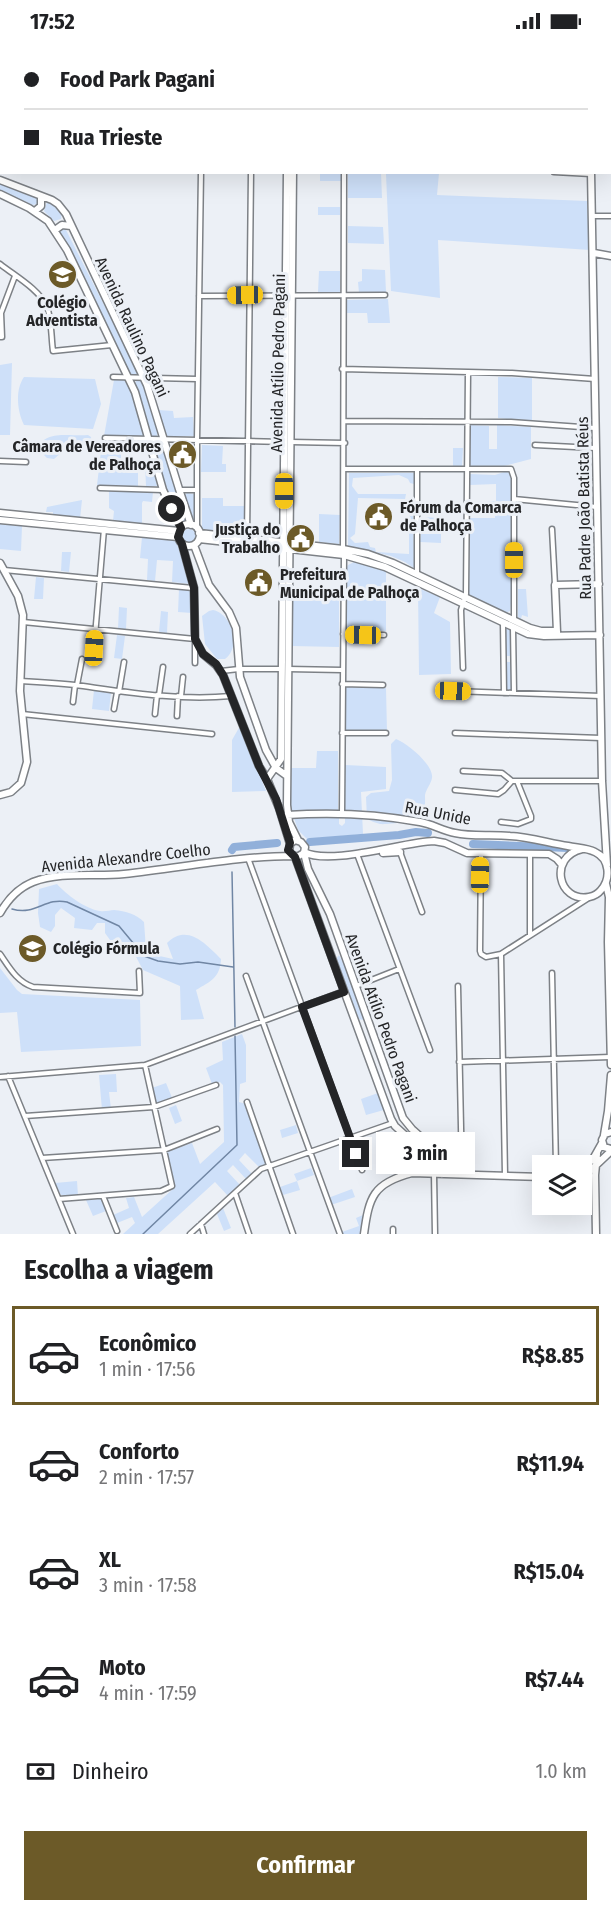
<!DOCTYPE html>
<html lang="pt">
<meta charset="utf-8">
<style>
:root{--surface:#fff;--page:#f2f2f2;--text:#202124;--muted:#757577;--line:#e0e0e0;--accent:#6c5a28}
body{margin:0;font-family:"Fira Sans Condensed",sans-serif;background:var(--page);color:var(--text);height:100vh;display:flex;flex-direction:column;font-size:22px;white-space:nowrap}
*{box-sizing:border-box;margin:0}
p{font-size:20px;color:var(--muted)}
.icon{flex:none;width:33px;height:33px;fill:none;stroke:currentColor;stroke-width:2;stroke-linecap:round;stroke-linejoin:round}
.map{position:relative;height:1192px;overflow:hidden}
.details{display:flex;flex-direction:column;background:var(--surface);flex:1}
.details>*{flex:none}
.guide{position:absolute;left:0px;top:0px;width:612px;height:132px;box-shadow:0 6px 24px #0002;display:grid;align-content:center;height:132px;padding:0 24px;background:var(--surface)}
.fabs{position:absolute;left:532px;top:1113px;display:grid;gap:12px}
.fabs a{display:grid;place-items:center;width:60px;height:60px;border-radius:0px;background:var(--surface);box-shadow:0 6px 24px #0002;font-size:30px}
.end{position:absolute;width:27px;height:27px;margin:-14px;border:8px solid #242527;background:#fff;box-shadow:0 0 0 3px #fff}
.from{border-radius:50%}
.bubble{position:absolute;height:42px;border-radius:0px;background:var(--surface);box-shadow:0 6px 24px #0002;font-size:20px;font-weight:700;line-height:42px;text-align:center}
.car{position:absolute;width:18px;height:36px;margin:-18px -9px;border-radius:8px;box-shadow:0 0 4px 2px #0007;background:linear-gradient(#f5c518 24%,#345 0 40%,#f5c518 0 76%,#345 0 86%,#f5c518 0)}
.guide b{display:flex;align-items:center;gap:21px;height:57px;font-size:22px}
.guide b+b{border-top:2px solid var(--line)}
.guide i{width:15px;height:15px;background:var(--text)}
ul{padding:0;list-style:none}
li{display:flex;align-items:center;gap:18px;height:99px;margin:0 12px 9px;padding:0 12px;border:3px solid transparent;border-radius:0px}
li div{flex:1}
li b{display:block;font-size:22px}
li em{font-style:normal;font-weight:700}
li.selected{border-color:var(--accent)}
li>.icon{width:54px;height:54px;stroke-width:1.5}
h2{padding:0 24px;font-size:27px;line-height:72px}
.pay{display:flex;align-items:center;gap:15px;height:66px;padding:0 24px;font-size:22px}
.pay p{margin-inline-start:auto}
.button{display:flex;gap:12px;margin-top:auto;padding:12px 24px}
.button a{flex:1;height:69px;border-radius:0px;background:var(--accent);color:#fff;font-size:24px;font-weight:700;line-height:69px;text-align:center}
.status{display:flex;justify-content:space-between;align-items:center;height:42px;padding:0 30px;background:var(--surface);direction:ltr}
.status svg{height:16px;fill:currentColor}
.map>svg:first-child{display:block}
.green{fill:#cee0f9}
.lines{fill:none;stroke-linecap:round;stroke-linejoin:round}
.stream{stroke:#7086a4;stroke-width:1.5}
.river{stroke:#91b0da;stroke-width:8}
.street-casing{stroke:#7d8186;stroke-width:7}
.secondary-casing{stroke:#7d8186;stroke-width:9}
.street{stroke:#fff;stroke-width:4}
.secondary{stroke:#fff;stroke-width:6}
.route{stroke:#242527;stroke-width:8}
.labels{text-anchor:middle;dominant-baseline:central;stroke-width:6;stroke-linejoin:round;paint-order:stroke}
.poi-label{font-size:16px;font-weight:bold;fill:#242527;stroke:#ecf0f6;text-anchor:start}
.street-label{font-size:16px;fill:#242527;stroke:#ecf0f6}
</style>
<div class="status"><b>17:52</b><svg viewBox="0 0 49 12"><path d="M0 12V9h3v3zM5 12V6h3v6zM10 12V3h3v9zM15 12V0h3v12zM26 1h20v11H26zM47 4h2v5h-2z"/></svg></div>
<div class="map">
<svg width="611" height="1192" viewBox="0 0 611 1192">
<rect width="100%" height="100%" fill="#ecf0f6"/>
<path class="green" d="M320,131H341V139H320Z
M348,131H381L382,156H348Z
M439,131L437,153L587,159L590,208L438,198L440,256L391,249L386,132Z
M0,141L37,156V162L33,163L0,149Z
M47,160L55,164L62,170L61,177L54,179L44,169Z
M318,165H340V173H318Z
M348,184L383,185L384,202L348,201Z
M60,186H65L139,332L133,333L129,330L59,189Z
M362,227L385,228L386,250L359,251L358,240L362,239Z
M319,229H340V251L318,250Z
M388,257L390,281H368L367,271H347V258Z
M12,321L10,393H0V323Z
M24,335L95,337L101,362L93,387L24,383C17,369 15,348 24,335Z
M498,335L532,336V380L498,376Z
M138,337L144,341L158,387L157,395L150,394L134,342Z
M114,338H129L146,395L104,394Z
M158,368L173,369L174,376L193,375L194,394H167Z
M470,383L489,384V407H497V383L531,385V417L496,426L469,425Z
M88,393L91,395L92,403L90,405C70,404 69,404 54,417L47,416L38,407C44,387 72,395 88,393Z
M157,400L162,402L187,479L182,481L170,457L155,408L154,404Z
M102,401H121V424L138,423V444L97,443Z
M202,403L223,404L222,422H226V430H201Z
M453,406H463L462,425H453Z
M145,423H153L157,444H146Z
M507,429L511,433V561L510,569L505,571L469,553L470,476H495V468H470V460L496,459V442L470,443V432L495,433Z
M349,431H414V442L410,441L408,437L399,433L353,436L352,444L358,452H406L405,457L358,456L355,492L350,496L355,501L368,500L370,505L375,506L376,510L409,512V473L413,474L414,526L405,520L391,514L348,504Z
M109,449L153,450L152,460L143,459L142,461V482L113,479L114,469L109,466Z
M187,451L194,452V479L191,477L184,454Z
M202,456H223V464H244V493L202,487Z
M82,458L80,477L53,474V470H46L47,465Z
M319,472L340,473L339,502L319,500Z
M421,475L441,476V484L421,483Z
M0,482L22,484L21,509L0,507Z
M182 494a7 7 0 1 1 14 0a7 7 0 1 1-14 0Z
M421,492H441V501L420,500Z
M142,495L176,498L190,542L172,540L173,519L157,518L155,539L147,538L148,517L140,516Z
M62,510H71L69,530L61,529Z
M354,520L386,528V589L346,588L347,525L348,523Z
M36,535L44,536L43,557H34Z
M418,546L440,555L434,571L450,580L451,632L419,633Z
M179,547L192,548V571L178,570Z
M319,547H339V605L292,604L293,554L319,553Z
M518,547H526L528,575L522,573L521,577L518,575Z
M119,565L127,566L126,587H118Z
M213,568C232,572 242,604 225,617H217L205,602L202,574L209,569Z
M161,569L168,570L167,591L159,590Z
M505,586L512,589V614H505Z
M117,593L125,594L122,617L114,616Z
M505,620H512L513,649H506Z
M346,645L386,646L387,690L346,688Z
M94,648L111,650L109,669L92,667Z
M240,684L266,749L232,750V698Z
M396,697C407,701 434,723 432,736C431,742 426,747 425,753C425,761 426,769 420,775C417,779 386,783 380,782C376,781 371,779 367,777L366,755L371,751L389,749L392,738L391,702Z
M317,709H338V770L290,769V726H316Z
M345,723L386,725V747L361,750L363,792L307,797L298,788L294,776H339V782L342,784L345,781Z
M57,842C66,852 85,867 100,869C105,870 110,868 114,868C126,869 136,872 144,880L146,907L155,913L173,917L167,901C187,881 206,902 221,917C220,936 211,939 196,948L204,977L181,978L180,944L143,928L134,911L110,898L105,891V881H97L92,888L74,886L75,876L61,866L55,873V884L51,890L40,885L38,871L39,847Z
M339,913L348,931L365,976L363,978L359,977L336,917Z
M0,926L17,948L22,952L140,958L141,1004L21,1010L17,970L0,971Z
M242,992L246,1003V1040L240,1042L239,1060L246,1062L266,1122L259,1125L245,1111L239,1118L252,1132L246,1137L233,1123L227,1129L240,1143L228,1154L215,1140L158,1192H123L135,1181L132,1175L117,1181L113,1173L129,1166L126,1156L134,1155L142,1175L174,1146L167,1110L192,1101L200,1122L224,1100L223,1043L220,1040L212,1042L206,1026L223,1018L222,1000Z
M116,1032L117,1050H109L111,1067L102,1068L99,1033Z
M166,1041L173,1058L156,1063L152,1046Z
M378,1051L384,1068L366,1073L361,1057Z
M176,1063L182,1079L175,1082L169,1066Z
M296,1083L298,1091L282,1096L280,1088Z
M311,1126L314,1133L297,1139L300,1148L283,1153L280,1145L297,1139L294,1132Z
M77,1139L78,1154L61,1153L55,1141Z
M352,1147L355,1155L331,1163L328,1156Z
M101,1157L106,1169L93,1174L86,1158Z
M223,1166L231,1186L224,1189L217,1172Z
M363,1173L365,1179L363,1192H343L342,1190L359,1184L356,1176Z"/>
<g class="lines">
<path class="stream" d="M195,0V2
M232,830L235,985
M12,867C36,874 45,855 67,860L119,884L144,914L158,919L180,922L198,920L233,925
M143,1192L237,1103L235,994"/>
<path class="river" d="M310,800L399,793L416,790L428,791
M473,802L568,806
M232,808L234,805L277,801"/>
<defs>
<path id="street" d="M68,0V2
M119,0V2
M167,0V2
M231,2V0
M346,2V0
M554,130L591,132
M593,174H611
M0,222C15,234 39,247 47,265C52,278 51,295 53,309L112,303
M199,254L385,253
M0,295H2L1,271L15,234
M342,327L512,331L595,337
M113,335L197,337
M345,379L511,380L595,386
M105,396L284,400
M291,400L345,401
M535,403L595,406
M0,419L26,420
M345,427H511L514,436V578
M417,428V533
M100,446L163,448
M180,448H197
M514,457L597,465
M197,487V398L201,130
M552,487L555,543
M247,496L251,130
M343,507L344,130
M4,528L193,546
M23,580L195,597V621
M503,581L504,651
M513,586L514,651
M343,592L384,593
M94,606L104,487
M463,626L461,568L466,552L468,331
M288,627L342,628
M221,629L239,627H282
M20,639C39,640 57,641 75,643C127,650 179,659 231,654
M342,642L383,643
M77,643L82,617
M453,649L601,654
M119,650L124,620
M159,653L163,625
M181,654L183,635
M73,660L75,643
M114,667L117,650
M22,672L212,692
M155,672L157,653
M177,674L178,654
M342,691H386
M455,691L601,696
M463,729L502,731L512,739H602
M455,748L498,752L504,748L512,739
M342,772L344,513
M501,780L518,782L531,777V774L517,739
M400,810L422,870
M357,812L430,1008
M481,812L480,909L481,912L486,915L501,912
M530,812V893
M248,816L362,1128
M0,912C9,925 17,940 33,945L140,951L139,929
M552,931L556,1124
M246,934L340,1192
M356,944L399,927
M458,944L462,1132
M459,1020L610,1015
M8,1034L73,1192
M0,1035L145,1023L344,949
M247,1060L293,1192
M25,1074L154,1065L216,1043
M42,1116L164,1108L217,1087
M434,1132L435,1192
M505,1133L501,912L587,857
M235,1151L249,1192
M103,1154L117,1189
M59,1157L161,1149L172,1144L145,1023
M201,1182L204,1192
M190,1192L261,1127L393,1081
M393,1192V1187"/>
<path id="secondary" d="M587,0V2
M288,2V0
M295,2V0
M610,56H611
M0,62L2,63
M287,130L281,717L267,737L279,766L290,802L289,811L297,815L304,811L305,805L301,800L295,798L290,802
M293,130L287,763L289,780L298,798
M591,130L602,739L607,823
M0,138L52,158L58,162L66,172L147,343L179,447L191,483
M0,152L29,166L48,179L67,208L135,350L163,448L181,486
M35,169L41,164V155
M55,188L62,183L71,184
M594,211L611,214
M0,471L179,489
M0,478L178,495
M178 493a11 11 0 1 1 22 0a11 11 0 1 1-22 0Z
M199,491L343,507L368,512L393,521L530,586L541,589H556
M199,497L344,513L385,525L528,592L544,594L600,593
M182,502L194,546L195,597L203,612L216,623L223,633L259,724L267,737
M194,503L209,543L229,570L236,586L240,635L266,708L276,726L287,734
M0,521L18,554L23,573L20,649L27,720L21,741L11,750L0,753
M557,590L555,543L599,542
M287,773C331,770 377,772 420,780C432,782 443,789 455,791C473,795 492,792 510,794C529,795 549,801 568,804C577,806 587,806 595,810C610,817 611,837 601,848C598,852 594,854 589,855C558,861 548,815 582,807
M304,810C330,824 403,800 434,799L445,801L467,811L549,812L557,817L562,823
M304,811L308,827L330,872L403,1076L412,1087L462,1132
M383,811L400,810
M295,815L391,1077L395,1084L417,1104L442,1132
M606,842L609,855L608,900L611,1023
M0,871C8,857 18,846 33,840C61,829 95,835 124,832C181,826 237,814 293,814
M611,1090L605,1092L602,1098L604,1105L611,1107
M604,1093L608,1069L611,1033
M582,1128L593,1117L602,1101
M412,1131L421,1124L423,1111
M582,1131L591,1128L611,1109
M364,1192C369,1155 373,1141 412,1131L543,1135
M596,1192L595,1133L597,1112"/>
</defs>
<use href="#street" class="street-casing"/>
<use href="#secondary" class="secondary-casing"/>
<use href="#street" class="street"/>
<use href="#secondary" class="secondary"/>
</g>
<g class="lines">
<path class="route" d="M172,467L181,486L178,495L182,502L194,546L195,597L203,612L216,622L223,633L259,724L276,757L290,801L288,808L295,815L344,950L302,965L356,1112"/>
</g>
<defs>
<symbol id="school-disc" viewBox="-11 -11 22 22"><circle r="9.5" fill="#6c5a28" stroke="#ecf0f6"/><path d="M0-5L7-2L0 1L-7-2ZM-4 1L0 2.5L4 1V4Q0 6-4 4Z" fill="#fff"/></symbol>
<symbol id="civic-disc" viewBox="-11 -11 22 22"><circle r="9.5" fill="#6c5a28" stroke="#ecf0f6"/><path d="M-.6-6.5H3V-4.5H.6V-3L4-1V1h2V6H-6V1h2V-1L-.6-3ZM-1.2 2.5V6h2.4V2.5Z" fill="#fff"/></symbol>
</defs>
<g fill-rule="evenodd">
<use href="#school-disc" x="46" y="216" width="33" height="33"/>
<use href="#civic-disc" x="166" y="396" width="33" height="33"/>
<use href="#civic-disc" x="362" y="458" width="33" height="33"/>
<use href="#civic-disc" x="284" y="480" width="33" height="33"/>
<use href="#civic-disc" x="242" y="524" width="33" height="33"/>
<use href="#school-disc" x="16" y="890" width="33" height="33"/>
</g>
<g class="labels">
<g class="poi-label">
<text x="62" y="260" text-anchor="middle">Colégio<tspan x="62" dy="18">Adventista</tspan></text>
<text x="161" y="404" text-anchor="end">Câmara de Vereadores<tspan x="161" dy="18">de Palhoça</tspan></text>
<text x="400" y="465">Fórum da Comarca<tspan x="400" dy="18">de Palhoça</tspan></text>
<text x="280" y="487" text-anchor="end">Justiça do<tspan x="280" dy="18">Trabalho</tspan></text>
<text x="280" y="532">Prefeitura<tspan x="280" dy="18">Municipal de Palhoça</tspan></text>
<text x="53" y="906">Colégio Fórmula</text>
</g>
<g class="street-label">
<text transform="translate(132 285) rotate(65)">Avenida Raulino Pagani</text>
<text transform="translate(278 321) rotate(-89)">Avenida Atílio Pedro Pagani</text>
<text transform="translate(584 466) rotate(-91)">Rua Padre João Batista Réus</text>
<text transform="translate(438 771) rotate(11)">Rua Unide</text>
<text transform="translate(126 816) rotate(-6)">Avenida Alexandre Coelho</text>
<text transform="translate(381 976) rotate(70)">Avenida Atílio Pedro Pagani</text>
</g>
</g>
</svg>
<div class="fabs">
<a><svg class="icon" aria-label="layers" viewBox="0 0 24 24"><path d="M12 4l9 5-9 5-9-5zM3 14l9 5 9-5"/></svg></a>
</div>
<i class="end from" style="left:172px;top:467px"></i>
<i class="end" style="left:356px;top:1112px"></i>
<div class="bubble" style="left:376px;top:1090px;width:99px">3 min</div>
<i class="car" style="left:245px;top:253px;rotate:269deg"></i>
<i class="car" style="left:284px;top:449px;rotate:180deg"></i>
<i class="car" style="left:514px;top:518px;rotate:0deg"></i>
<i class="car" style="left:363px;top:593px;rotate:271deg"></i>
<i class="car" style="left:94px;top:606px;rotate:3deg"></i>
<i class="car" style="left:453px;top:649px;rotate:92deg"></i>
<i class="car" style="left:480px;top:833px;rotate:1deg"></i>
<div class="guide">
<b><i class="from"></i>Food Park Pagani</b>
<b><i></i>Rua Trieste</b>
</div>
</div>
<section class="details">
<h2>Escolha a viagem</h2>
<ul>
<li class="selected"><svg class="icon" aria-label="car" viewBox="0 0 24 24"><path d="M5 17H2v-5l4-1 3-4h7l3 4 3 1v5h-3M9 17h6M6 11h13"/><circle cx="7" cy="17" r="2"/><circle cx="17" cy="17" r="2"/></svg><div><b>Econômico</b><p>1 min · 17:56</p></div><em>R$8.85</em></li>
<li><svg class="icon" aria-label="car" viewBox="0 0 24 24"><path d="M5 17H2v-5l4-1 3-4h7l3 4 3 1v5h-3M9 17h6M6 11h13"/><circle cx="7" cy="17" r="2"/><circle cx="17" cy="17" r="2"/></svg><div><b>Conforto</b><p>2 min · 17:57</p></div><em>R$11.94</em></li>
<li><svg class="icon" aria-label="car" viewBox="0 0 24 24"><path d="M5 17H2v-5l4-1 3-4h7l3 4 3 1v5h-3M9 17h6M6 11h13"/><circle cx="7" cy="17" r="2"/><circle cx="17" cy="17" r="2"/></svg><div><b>XL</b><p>3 min · 17:58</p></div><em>R$15.04</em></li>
<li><svg class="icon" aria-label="car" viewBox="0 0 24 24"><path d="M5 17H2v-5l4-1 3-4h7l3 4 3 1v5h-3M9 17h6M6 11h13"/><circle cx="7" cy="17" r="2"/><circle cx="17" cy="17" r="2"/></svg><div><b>Moto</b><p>4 min · 17:59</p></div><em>R$7.44</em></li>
</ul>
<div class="pay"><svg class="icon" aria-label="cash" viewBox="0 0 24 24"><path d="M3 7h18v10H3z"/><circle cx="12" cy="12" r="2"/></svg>Dinheiro<p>1.0 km</p></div>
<div class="button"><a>Confirmar</a></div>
</section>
